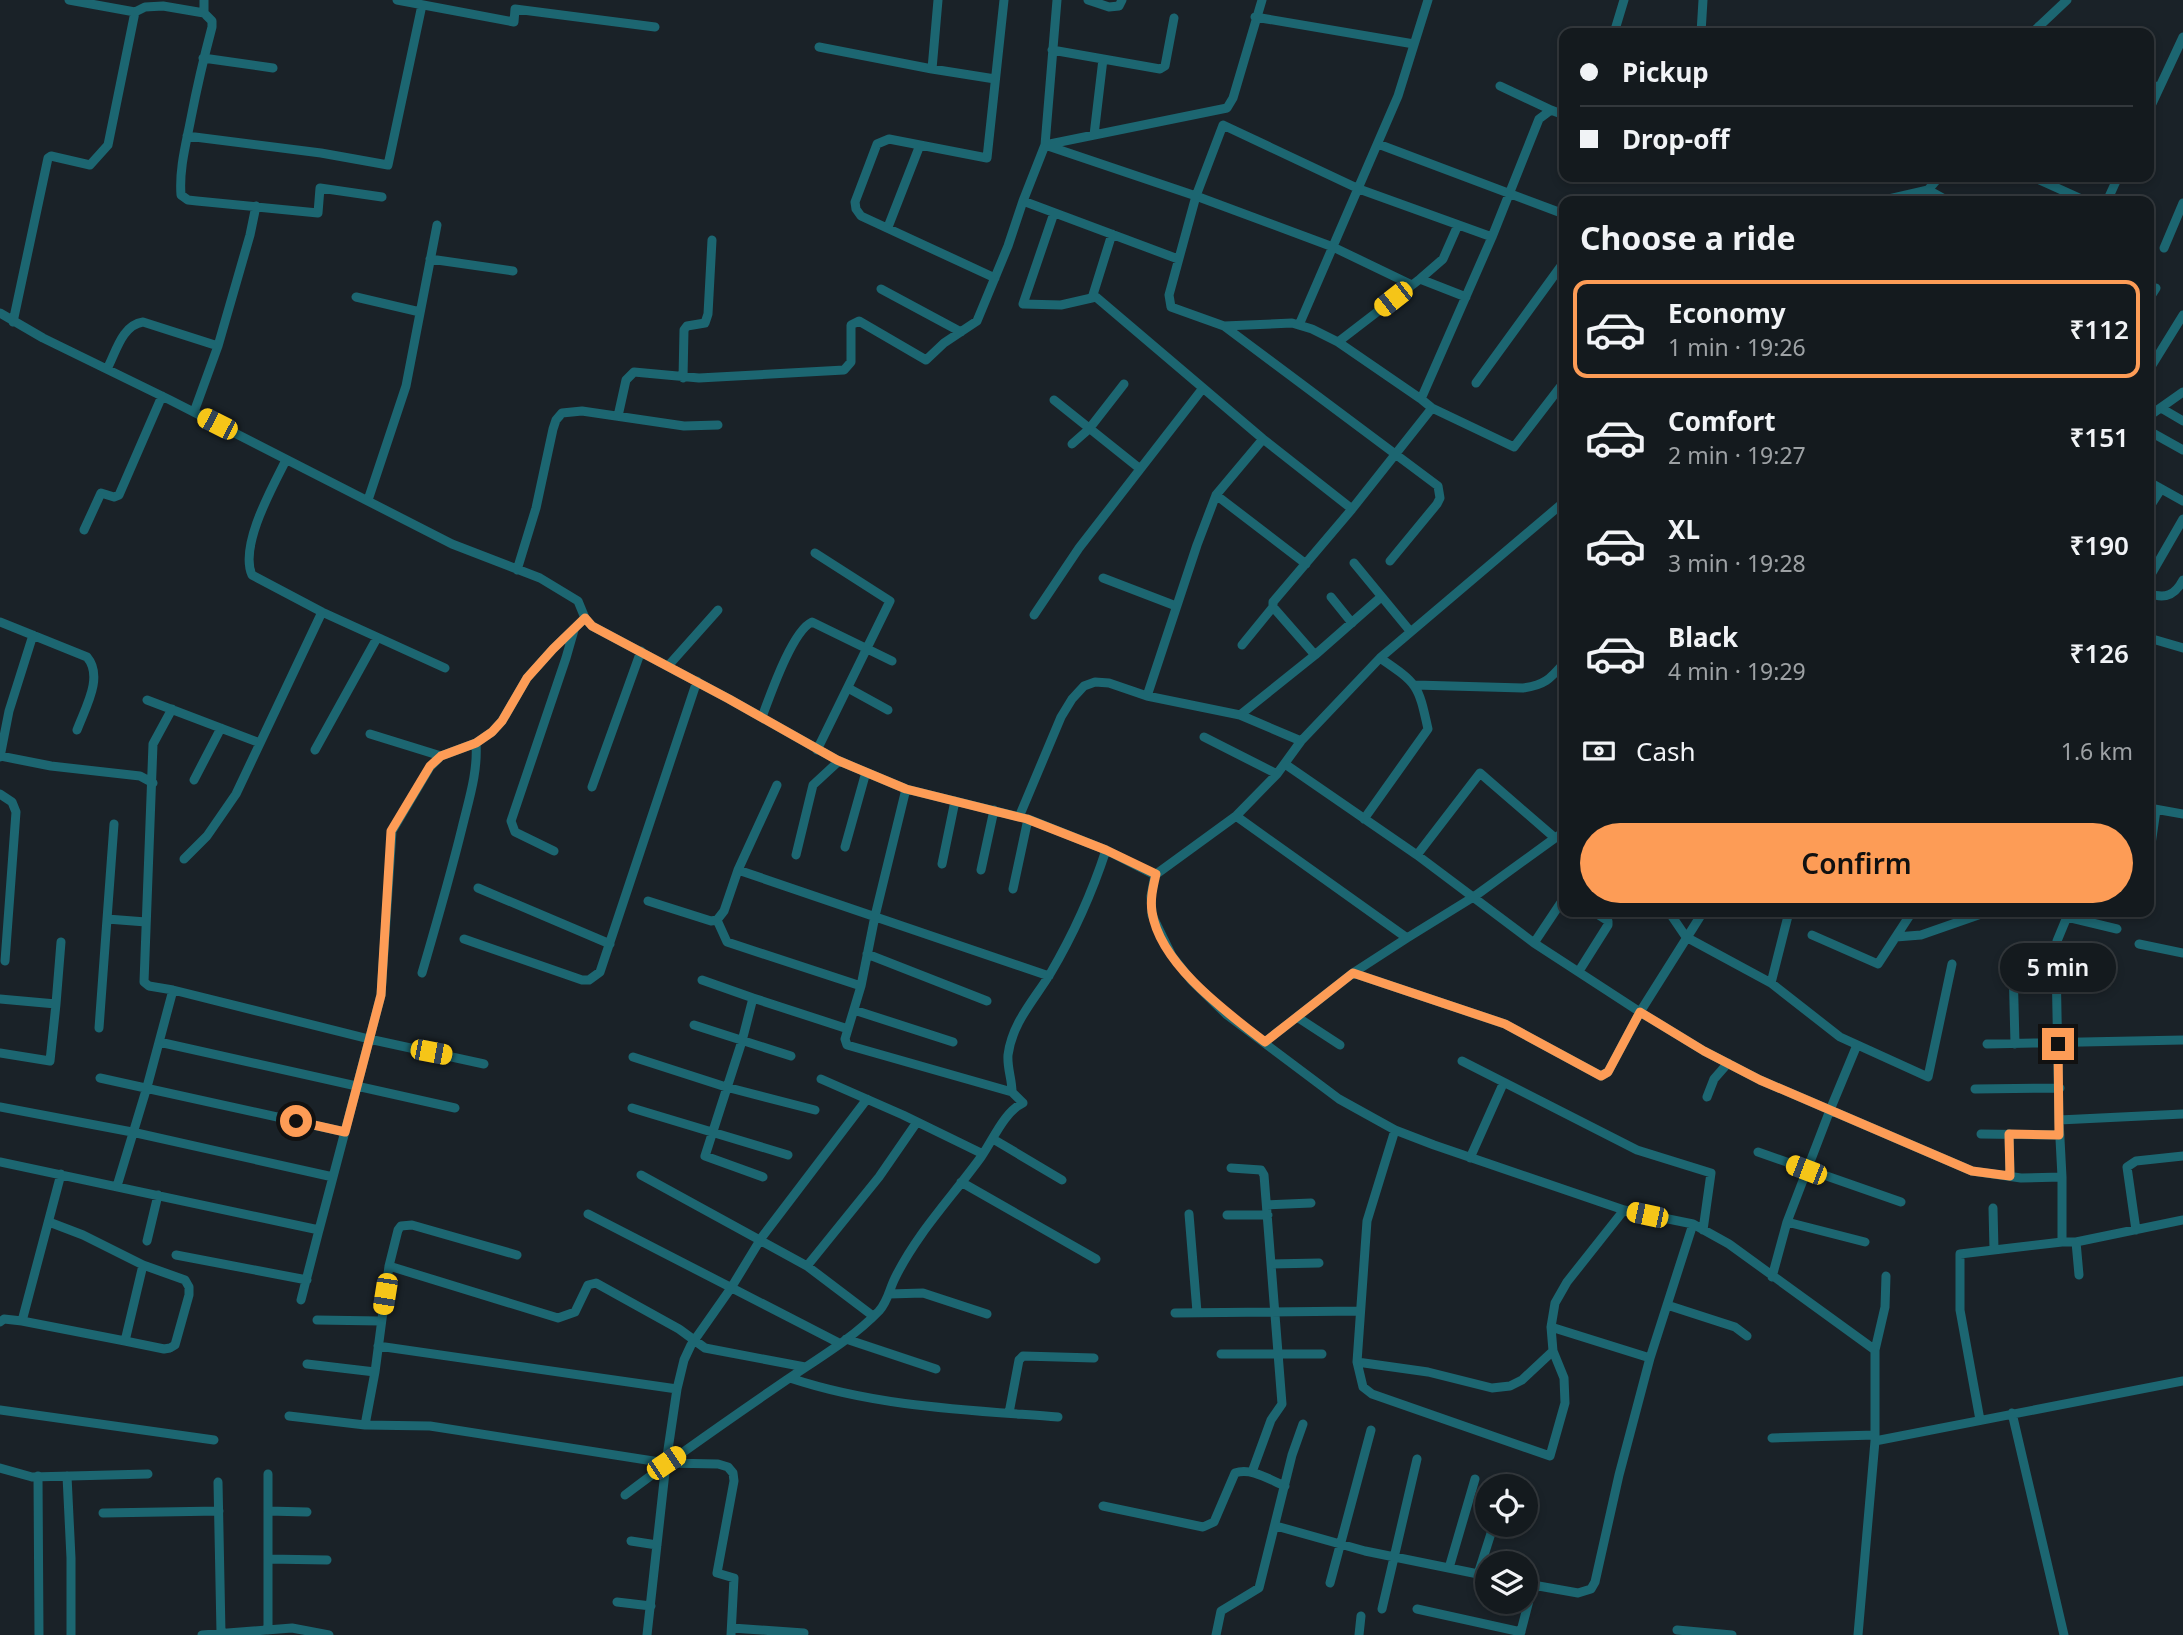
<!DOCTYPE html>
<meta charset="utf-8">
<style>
:root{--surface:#141a1e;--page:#21272b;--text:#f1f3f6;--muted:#9da1a4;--line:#33383c;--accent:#fd9c56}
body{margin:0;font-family:"Noto Sans",sans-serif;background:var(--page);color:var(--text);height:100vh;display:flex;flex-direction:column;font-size:26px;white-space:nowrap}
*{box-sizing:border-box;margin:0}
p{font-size:23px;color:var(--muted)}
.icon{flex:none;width:38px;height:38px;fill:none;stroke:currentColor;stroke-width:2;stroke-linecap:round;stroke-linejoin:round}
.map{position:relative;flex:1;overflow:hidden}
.side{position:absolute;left:1559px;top:196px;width:595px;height:721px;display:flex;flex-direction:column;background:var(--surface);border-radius:14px;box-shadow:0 4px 10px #0003,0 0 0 2px var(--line)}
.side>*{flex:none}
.top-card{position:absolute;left:1559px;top:28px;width:595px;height:154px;border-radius:14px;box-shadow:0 4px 10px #0003,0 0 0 2px var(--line);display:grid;align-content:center;height:154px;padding:0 21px;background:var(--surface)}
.tools{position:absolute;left:1475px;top:1474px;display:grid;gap:14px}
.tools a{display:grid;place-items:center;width:63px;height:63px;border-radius:50%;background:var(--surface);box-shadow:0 4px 10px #0003,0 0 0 2px var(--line);font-size:35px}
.end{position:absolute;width:32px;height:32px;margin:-16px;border:9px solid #fd9c56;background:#111;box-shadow:0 0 0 4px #111}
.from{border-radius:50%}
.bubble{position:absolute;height:49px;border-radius:24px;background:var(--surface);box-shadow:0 4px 10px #0003,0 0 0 2px var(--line);font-size:23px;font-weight:600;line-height:49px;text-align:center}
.car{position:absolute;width:21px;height:42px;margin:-21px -10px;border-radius:9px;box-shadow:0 0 5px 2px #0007;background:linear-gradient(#f5c518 24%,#345 0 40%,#f5c518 0 76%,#345 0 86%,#f5c518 0)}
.top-card b{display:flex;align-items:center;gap:24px;height:66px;font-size:26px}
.top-card b+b{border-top:2px solid var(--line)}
.top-card i{width:18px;height:18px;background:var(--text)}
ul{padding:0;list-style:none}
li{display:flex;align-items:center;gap:21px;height:98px;margin:0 14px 10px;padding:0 7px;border:4px solid transparent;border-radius:14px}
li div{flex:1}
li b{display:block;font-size:26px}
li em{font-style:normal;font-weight:600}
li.on{border-color:var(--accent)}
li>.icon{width:63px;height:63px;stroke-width:1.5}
h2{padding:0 21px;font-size:32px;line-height:84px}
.pay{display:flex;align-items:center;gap:18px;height:77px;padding:0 21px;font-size:26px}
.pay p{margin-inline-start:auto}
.cta{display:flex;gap:14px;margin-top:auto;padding:14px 21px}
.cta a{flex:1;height:80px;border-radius:42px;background:var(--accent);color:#111;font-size:28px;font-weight:600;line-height:80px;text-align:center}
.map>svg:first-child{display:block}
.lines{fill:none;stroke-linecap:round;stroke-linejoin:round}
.street{stroke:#1c6671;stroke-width:9}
.route{stroke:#fd9c56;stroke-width:9}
</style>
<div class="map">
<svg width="2183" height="1635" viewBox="0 0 2183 1635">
<rect width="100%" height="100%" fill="#1a2228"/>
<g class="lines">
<path class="street" d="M69,0L135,12L145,7L163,6L204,13
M204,0V13L212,21V27C204,57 197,87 191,118C186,144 179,169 181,195L188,200L197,201L318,213L320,188L382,197
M397,0L514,22L515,9L655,27
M1088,0L1109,7L1119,6L1122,0
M1262,0L1233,98L1227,108L1045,145L1196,196L1169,295L1171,307L1224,326L1292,323L1312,329L1338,342L1421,399
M1255,17L1414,44
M2039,26L2053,33
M1614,33L1624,0
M1701,33L1703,0
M2032,33L2067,0
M819,47L932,69L995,79
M1052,50L1160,69L1165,66L1174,18
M203,58L273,68
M932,69L938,0
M2149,83L2159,88
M1500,86L1551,110
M2149,110L2183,37
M1564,115L1551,110L1539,119L1492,237L1421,399L1432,408L1514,447L1564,382
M1094,135L1103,59
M187,136L321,153L388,165L422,5
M1378,144L1564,214
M2033,177L2086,201
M1023,201L1178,259
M1880,201L1928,190L1939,177
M1921,201L1928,190L1948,201
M2107,201L2118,177
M1054,213L1023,304L1061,305L1096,297L1263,439L1352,509
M888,227L920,145
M2164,248L2183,203
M430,259L513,271
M995,278L861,216L856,209L855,202L877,144L889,139L987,158L1004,0
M1420,279L1466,297
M1412,285L1333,247L1196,196L1223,125L1359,189L1492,237
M881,289L961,332
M356,297L420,312
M1092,298L1112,234
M2149,299L2156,288
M0,313L43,338L170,400L452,544L540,578L578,601L585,618L592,626L729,699L837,760L906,789L1028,819L1106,850L1155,875L1151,896L1152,915L1172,956L1191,980L1227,1015L1339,1099L1395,1130L1434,1145L1624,1210L1693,1224L1729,1244L1875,1350V1441L2183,1381
M13,322L48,158L51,156L90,165L108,145L135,12
M1299,325L1398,96L1428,0
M1224,326L1438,486L1440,498L1437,504L1390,561
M1338,342L1420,279L1443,259L1458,225
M107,369C116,352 122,325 143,322L218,346
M2149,370L2183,315
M683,378L684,330L687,326L705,323L708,314L712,240
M1476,383L1564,262
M1054,400L1139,468
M2161,408L2183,421
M194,412L218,346L250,235L256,206
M618,416L626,380L634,372L699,378L844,370L851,362V325L859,321L926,360L944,343L977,321L1008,246L1023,201L1045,145L1057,0
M2149,416L2183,392
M2149,431L2183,450
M1072,444L1089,429L1124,384
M2149,482L2183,501
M1216,495L1306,564
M368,500L406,386L437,225
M2149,508L2161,489
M84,530L101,493L114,497L119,495L162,396
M815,553L890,601L817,750
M1354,563L1410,631
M517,570L536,508L553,429L556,420L562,413L582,411L684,426L718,425
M1103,578L1176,606
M2149,578L2183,519
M2149,593C2165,600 2175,595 2183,580
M1331,597L1352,623
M1381,597L1315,655L1273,607V602L1352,509L1432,408
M322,612L445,668
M1034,615L1079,548L1203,388
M0,622L87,657C104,677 85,708 77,730
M2149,638L2183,648
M1242,645L1273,607
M668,666L718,610
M1415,685L1523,688C1545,685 1550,679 1564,663
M848,688L888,710
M1147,696L1197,545L1216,495L1263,439
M147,700L260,743
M172,709L153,744L144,982L149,986L173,990L369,1039L484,1064
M1240,715L1315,655
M762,717C770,696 792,631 812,622L892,661
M370,734L441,756
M1204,737L1277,774
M315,750L377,638
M0,756L51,766L140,776L153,783
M0,757L9,711L33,635
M1285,764L1417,855L1534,943L1640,1012L1703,912
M194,780L221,728
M592,787L641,651
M0,794L12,802L16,812L5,961
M2149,808L2183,814
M1236,816L1407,938L1475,896L1555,838L1480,773L1417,855
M1019,817L1061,717L1072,699L1084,686L1095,682L1109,683L1147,696L1240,715L1301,741
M1364,819L1428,729C1418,684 1418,684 1380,658
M1555,838L1564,832
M845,847L866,772
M554,851L515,832L511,821L566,658L574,630
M796,855L813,785L839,761
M2149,858L2156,810
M184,859L207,836L236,794L322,612L252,575C239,546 273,486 286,460
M942,864L955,801
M738,870L1049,976
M981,870L994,810
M1155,875L1236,816L1277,774L1301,741L1380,658L1564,502
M478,888L610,944
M1013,889L1028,819
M648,901L711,921L717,920L724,911L738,870L777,785
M1669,912L1686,937L1771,983L1840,1037L1928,1077L1952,964
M2069,912L2057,941L2056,960L2059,1120L2062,1177V1242H2076L2079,1275
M2067,917L2117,929
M107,919L146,922
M717,920L727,942L861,986
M1812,935L1878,964L1912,912
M1896,937L1921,935L1987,912
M464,939L582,980H589L600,972L697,681
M1534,943L1564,898
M2139,944L2183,953
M867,954L987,1001
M2056,960L2110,972
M2013,964L2015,1044
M1579,971L1608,925V921L1594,912
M422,973C436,925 450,877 462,828C469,799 478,772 476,743
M1353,973L1505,1024L1601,1076L1608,1072L1640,1012L1704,1051L1760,1080L1830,1110L1857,1045
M702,980L753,998
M1771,983L1789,912
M0,999L56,1004L61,942
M854,1010L953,1042
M1297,1017L1340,1045
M694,1025L791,1056
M99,1028L114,824
M848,1029L861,986L875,916L906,789
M159,1042L455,1108
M1265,1042L1353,973L1407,938
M1987,1044L2183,1040
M0,1053L50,1061L56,1004
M633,1057L726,1087L815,1110
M1462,1061L1637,1150L1711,1173L1703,1230
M100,1078L345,1132
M821,1079L903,1115L983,1154
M1975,1089L2060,1088
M1707,1097L1714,1079L1728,1063
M0,1107L132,1132L333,1177
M632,1108L788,1155
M2059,1120L2183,1114
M1395,1130L1367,1221L1357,1362L1363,1387L1372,1394L1550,1456L1565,1403L1564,1378L1553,1351L1551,1327
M1981,1134L2059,1135
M2009,1134L2010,1176
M993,1139L1062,1180
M1758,1152L1901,1202
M1470,1158L1503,1084
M0,1162L319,1230L381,995L392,831L430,767L441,756L476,743L492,732L502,721L527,678L553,649L585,618
M1231,1168L1261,1170L1264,1175L1282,1404L1271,1420L1252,1472
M641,1175L807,1266L873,1316
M763,1177L705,1156L742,1041L753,998L848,1029L845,1039L847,1045L1012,1092
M961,1182L1096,1259
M117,1186L147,1087L173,990
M1267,1205L1311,1203
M1993,1208L1994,1250
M1624,1210L1567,1282L1555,1303L1551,1327L1650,1358
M588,1214L839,1343
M1189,1214L1197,1312
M1227,1215H1268
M49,1222L83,1235L143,1265L185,1280L189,1287V1295L175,1345L170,1348L164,1349L125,1341
M1787,1222L1865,1242
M2136,1230L2127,1167L2136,1161L2183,1156
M147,1241L158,1195
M2076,1242L2183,1220
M176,1255L307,1280
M517,1255L412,1225L401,1226L398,1230L389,1266L375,1372L365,1425L430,1426L666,1463L718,1464L728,1467L733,1473L734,1481L717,1573L734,1578L731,1635
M1271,1264L1319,1263
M389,1266L558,1318L575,1312L588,1285L596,1283L679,1329L705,1348L805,1367
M807,1266L879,1177L917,1122
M1772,1277L1787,1222L1830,1110L1972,1171L2021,1178L2062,1177
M889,1294L923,1293L987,1314
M301,1300L319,1230
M1667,1305L1735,1327L1747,1336
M1175,1313L1360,1311
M317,1320L380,1321
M22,1321L125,1341L143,1265
M0,1322L4,1319L22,1321L61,1174
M846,1339L936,1369
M378,1346L677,1389
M1875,1350L1885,1307L1886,1276
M1221,1354H1322
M1357,1362L1428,1372L1492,1388L1510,1386L1522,1380L1553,1351
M307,1364L375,1372
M790,1378C877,1407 968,1410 1058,1417
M0,1410L214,1440
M1009,1413L1019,1360L1023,1356L1094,1358
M2012,1413L2064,1635
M289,1416L365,1425
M1980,1420L1960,1310V1254L2062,1242
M1772,1438L1875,1435
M0,1468L32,1477L148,1474
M38,1476L39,1635
M67,1476L71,1558V1635
M218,1482L221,1633
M625,1495C677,1455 731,1418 785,1381C817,1359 852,1339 879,1311C888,1301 889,1290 895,1278C917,1233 952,1197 981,1157C993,1140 1004,1112 1023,1103L1012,1092C1012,1079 1007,1068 1008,1055C1012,1023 1034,1000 1050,974C1073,935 1092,893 1106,850
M1103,1506L1203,1527L1214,1522L1235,1473C1251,1467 1270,1480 1285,1486
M268,1511L307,1512
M103,1513L219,1511
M1276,1526L1365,1551L1488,1576
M631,1541L657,1545
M268,1559L327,1560
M1449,1568L1475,1479
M1478,1574L1494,1524
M1330,1583L1371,1430
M1533,1585L1578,1593L1591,1589L1595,1582L1619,1475L1650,1358L1693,1224
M617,1602L651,1606
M1382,1609L1417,1459
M1417,1609L1521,1632
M732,1628L804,1633
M268,1630V1474
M1677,1630L1732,1635
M202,1635L292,1628L329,1635
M647,1635L666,1463L677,1389L684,1360L691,1345L731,1288L762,1237L867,1099
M1216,1635L1221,1611L1259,1588L1292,1455L1303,1424
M1359,1635L1361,1616
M1520,1635L1533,1585L1526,1583
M1858,1635L1875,1441"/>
</g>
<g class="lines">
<path class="route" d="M296,1121L345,1132L381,995L391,831L430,766L441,756L476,743L492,732L502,721L527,678L553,649L585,618L592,626L729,699L837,760L906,789L1027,819L1106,850L1156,874C1153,887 1150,899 1152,912C1160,964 1226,1012 1265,1042L1353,973L1505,1024L1601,1076L1608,1072L1640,1012L1704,1051L1760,1080L1972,1171L2010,1176L2009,1134L2059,1135L2058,1044"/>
</g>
</svg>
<div class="tools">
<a><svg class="icon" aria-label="locate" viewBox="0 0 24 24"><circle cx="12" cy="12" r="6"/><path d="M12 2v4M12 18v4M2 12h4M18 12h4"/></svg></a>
<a><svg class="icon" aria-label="layers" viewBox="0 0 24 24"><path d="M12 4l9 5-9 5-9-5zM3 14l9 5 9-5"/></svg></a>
</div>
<i class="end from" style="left:296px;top:1121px"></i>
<i class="end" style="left:2058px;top:1044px"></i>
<div class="bubble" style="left:2000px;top:943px;width:116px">5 min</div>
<i class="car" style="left:1393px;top:299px;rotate:232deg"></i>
<i class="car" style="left:217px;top:424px;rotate:297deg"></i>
<i class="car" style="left:431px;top:1052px;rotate:101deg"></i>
<i class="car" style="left:1806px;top:1170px;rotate:291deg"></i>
<i class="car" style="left:1647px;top:1215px;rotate:282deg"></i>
<i class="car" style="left:385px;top:1294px;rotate:189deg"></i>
<i class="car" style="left:666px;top:1463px;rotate:56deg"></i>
<div class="top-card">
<b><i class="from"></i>Pickup</b>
<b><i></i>Drop-off</b>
</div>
<section class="side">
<h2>Choose a ride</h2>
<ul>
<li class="on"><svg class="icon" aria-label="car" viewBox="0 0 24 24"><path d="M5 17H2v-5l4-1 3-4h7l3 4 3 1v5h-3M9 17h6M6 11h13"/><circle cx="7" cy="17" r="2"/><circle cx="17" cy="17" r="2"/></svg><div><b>Economy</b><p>1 min · 19:26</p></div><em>₹112</em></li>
<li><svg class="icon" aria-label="car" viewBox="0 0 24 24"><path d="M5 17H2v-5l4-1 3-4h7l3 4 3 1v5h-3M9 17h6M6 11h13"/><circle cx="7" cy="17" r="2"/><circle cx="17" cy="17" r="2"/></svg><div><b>Comfort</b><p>2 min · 19:27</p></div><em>₹151</em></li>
<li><svg class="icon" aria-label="car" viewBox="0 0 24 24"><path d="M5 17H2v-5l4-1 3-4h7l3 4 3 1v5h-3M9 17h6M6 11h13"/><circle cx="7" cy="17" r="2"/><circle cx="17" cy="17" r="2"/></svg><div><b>XL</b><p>3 min · 19:28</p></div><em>₹190</em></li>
<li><svg class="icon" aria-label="car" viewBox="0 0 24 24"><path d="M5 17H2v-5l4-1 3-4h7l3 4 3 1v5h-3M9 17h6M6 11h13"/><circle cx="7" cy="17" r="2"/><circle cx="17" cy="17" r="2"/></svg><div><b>Black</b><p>4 min · 19:29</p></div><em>₹126</em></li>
</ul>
<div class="pay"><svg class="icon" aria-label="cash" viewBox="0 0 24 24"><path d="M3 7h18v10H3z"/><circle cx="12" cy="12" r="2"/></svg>Cash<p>1.6 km</p></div>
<div class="cta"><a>Confirm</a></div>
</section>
</div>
